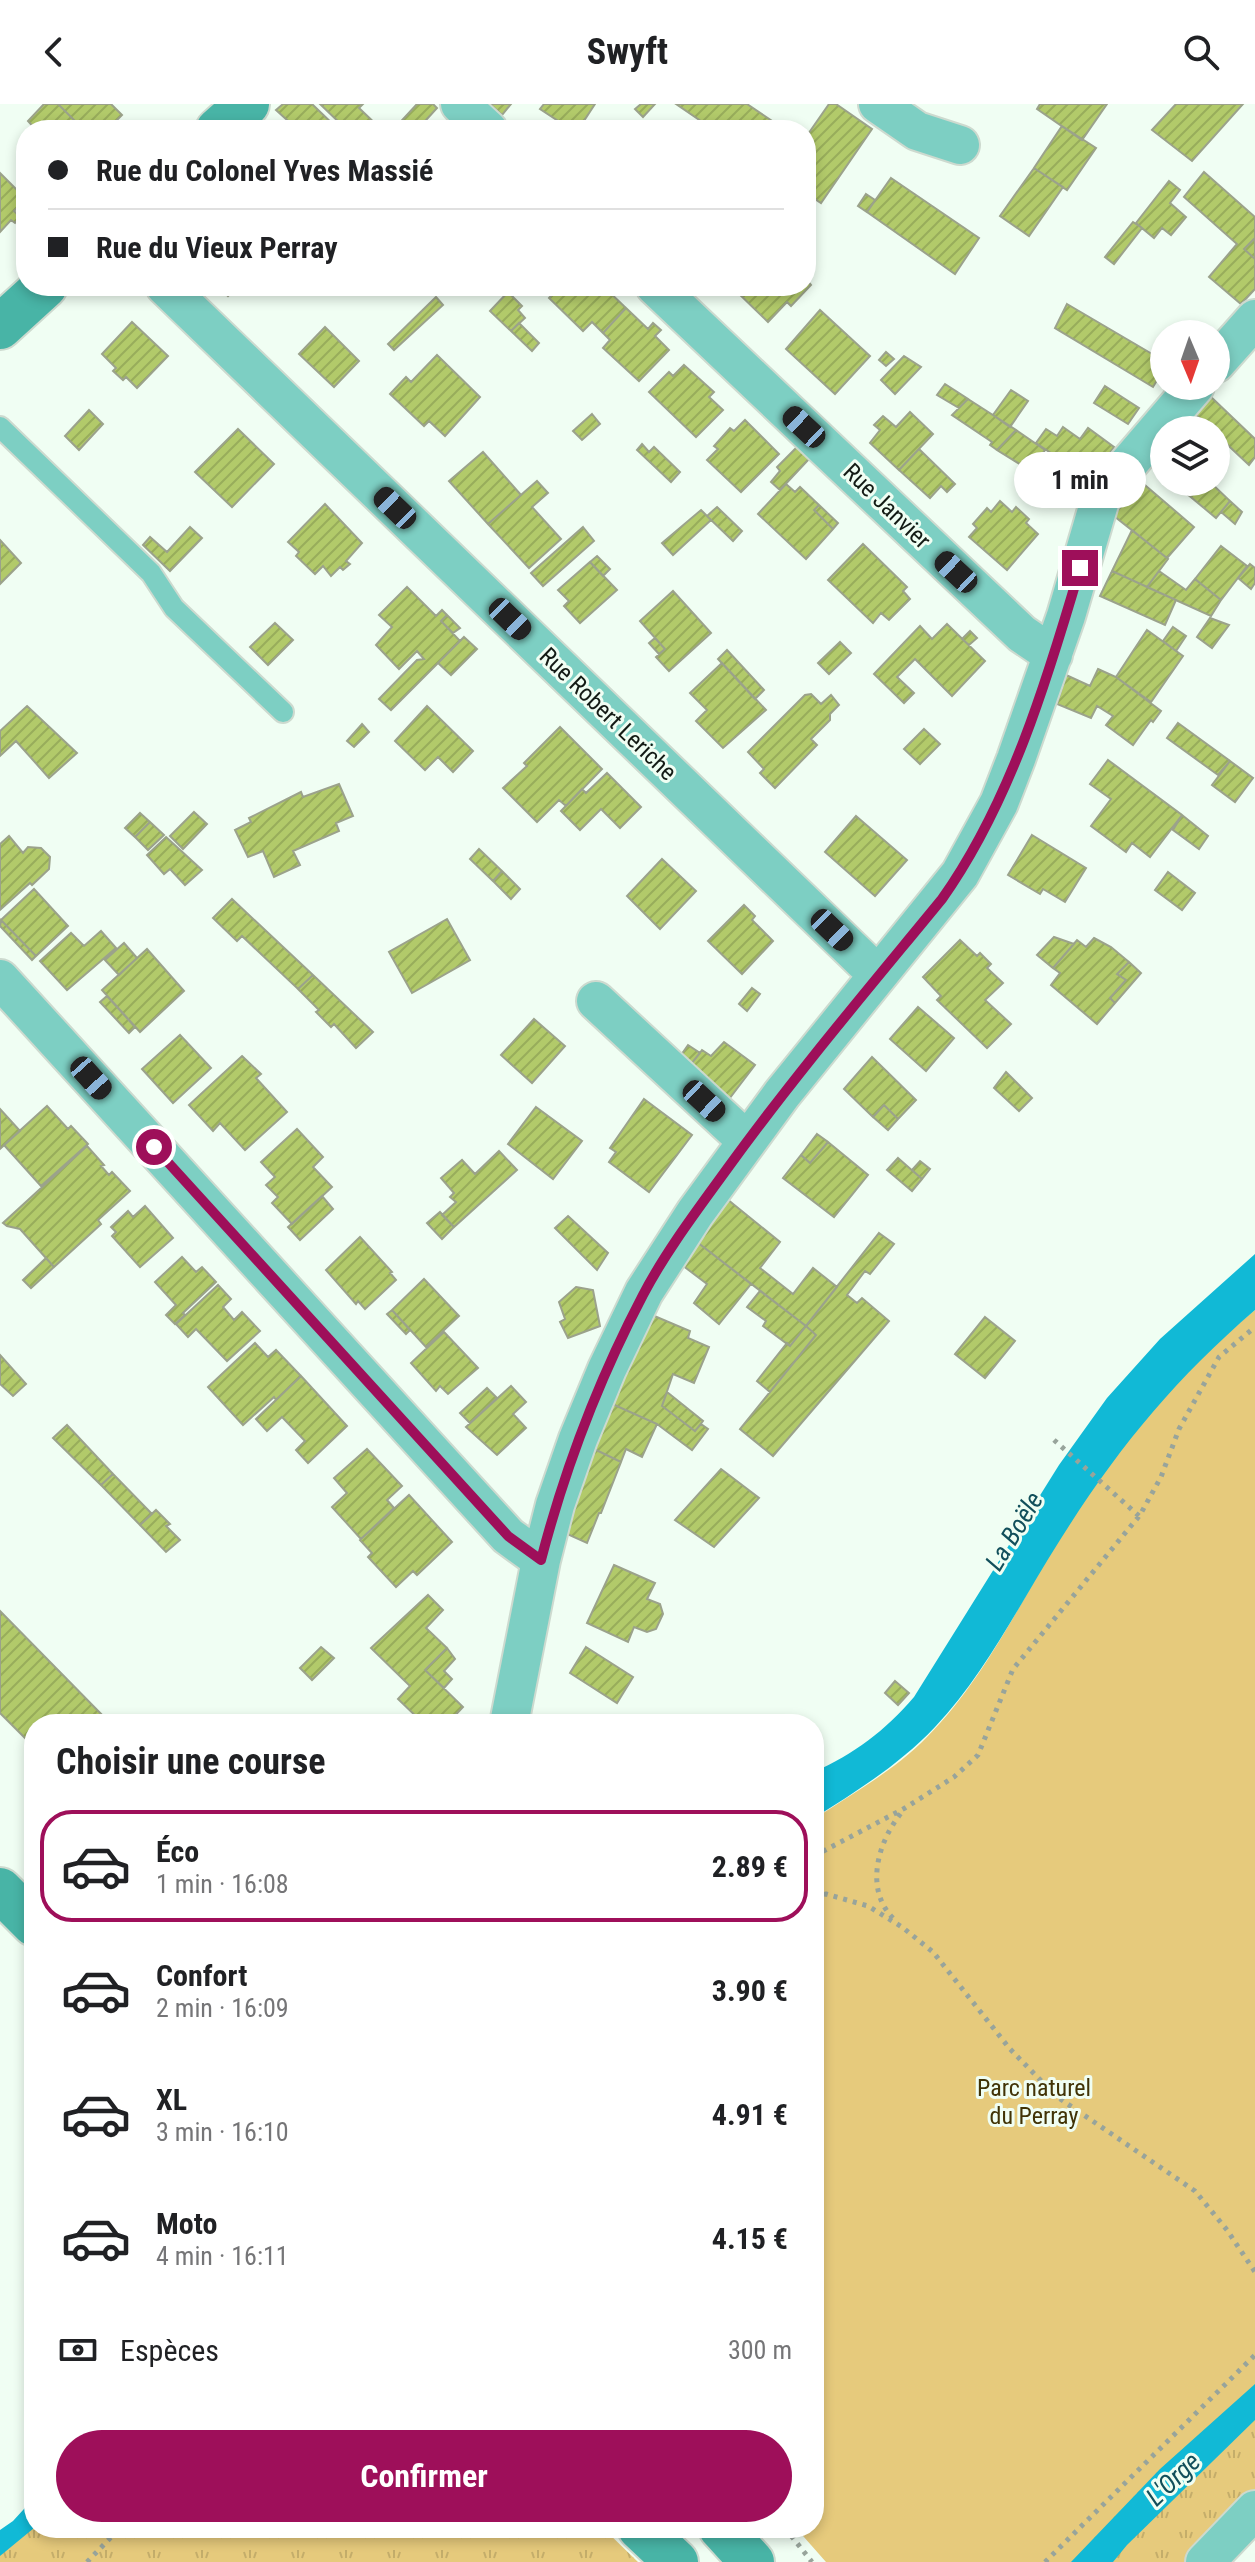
<!DOCTYPE html>
<html lang="fr">
<meta charset="utf-8">
<style>
:root{--surface:#fff;--page:#f6f6f6;--text:#202124;--muted:#757577;--line:#e0e0e0;--accent:#9e0f5a}
body{margin:0;font-family:"Roboto Condensed",sans-serif;background:var(--page);color:var(--text);height:100vh;display:flex;flex-direction:column;font-size:30px;white-space:nowrap}
*{box-sizing:border-box;margin:0}
p{font-size:26px;color:var(--muted)}
.icon{flex:none;width:44px;height:44px;fill:none;stroke:currentColor;stroke-width:2;stroke-linecap:round;stroke-linejoin:round}
.map{position:relative;flex:1;overflow:hidden}
.side{position:absolute;left:24px;top:1610px;width:800px;height:824px;display:flex;flex-direction:column;background:var(--surface);border-radius:32px;box-shadow:0 4px 12px #0003}
.side>*{flex:none}
.guide{position:absolute;left:16px;top:16px;width:800px;height:176px;border-radius:32px;box-shadow:0 4px 12px #0003;display:grid;align-content:center;height:176px;padding:0 32px;background:var(--surface)}
.needle{width:52px;rotate:178deg}
.tools{position:absolute;left:1150px;top:216px;display:grid;gap:16px}
.tools a{display:grid;place-items:center;width:80px;height:80px;border-radius:50%;background:var(--surface);box-shadow:0 4px 12px #0003;font-size:40px}
.end{position:absolute;width:36px;height:36px;margin:-18px;border:10px solid #9e0f5a;background:#fff;box-shadow:0 0 0 4px #fff}
.from{border-radius:50%}
.bubble{position:absolute;height:56px;border-radius:28px;background:var(--surface);box-shadow:0 4px 12px #0003;font-size:26px;font-weight:700;line-height:56px;text-align:center}
.car{position:absolute;width:24px;height:48px;margin:-24px -12px;border-radius:10px;box-shadow:0 0 6px 2px #0007;background:linear-gradient(#222 24%,#8ab4d8 0 40%,#222 0 76%,#8ab4d8 0 86%,#222 0)}
.guide b{display:flex;align-items:center;gap:28px;height:76px;font-size:30px}
.guide b+b{border-top:2px solid var(--line)}
.guide i{width:20px;height:20px;background:var(--text)}
ul{padding:0;list-style:none}
li{display:flex;align-items:center;gap:24px;height:112px;margin:0 16px 12px;padding:0 16px;border:4px solid transparent;border-radius:32px}
li div{flex:1}
li b{display:block;font-size:30px}
li em{font-style:normal;font-weight:700}
li.current{border-color:var(--accent)}
li>.icon{width:72px;height:72px;stroke-width:1.5}
h2{padding:0 32px;font-size:36px;line-height:96px}
.pay{display:flex;align-items:center;gap:20px;height:88px;padding:0 32px;font-size:30px}
.pay p{margin-inline-start:auto}
.cta{display:flex;gap:16px;margin-top:auto;padding:16px 32px}
.cta a{flex:1;height:92px;border-radius:48px;background:var(--accent);color:#fff;font-size:32px;font-weight:700;line-height:92px;text-align:center}
header{display:flex;justify-content:space-between;align-items:center;height:104px;padding:0 32px;background:var(--surface);font-size:36px;font-weight:700}
.map>svg:first-child{display:block}
.grass{fill:url(#grass-tufts)}
.park{fill:#e6ca7c}
.water{fill:#11b9d6}
.building{fill:url(#building-hatch);stroke:#9ba28b;stroke-width:2}
.lines{fill:none;stroke-linecap:round;stroke-linejoin:round}
.service-casing{stroke:#cddacf;stroke-width:24}
.minor-casing{stroke:#cddacf;stroke-width:42}
.secondary-casing{stroke:#cddacf;stroke-width:48}
.path{stroke:#98a49b;stroke-width:5;stroke-dasharray:4 6;stroke-linecap:butt}
.service{stroke:#7dcfc3;stroke-width:20}
.minor{stroke:#7dcfc3;stroke-width:38}
.secondary{stroke:#48b4a6;stroke-width:44}
.route{stroke:#9e0f5a;stroke-width:10}
.labels{text-anchor:middle;dominant-baseline:central;stroke-width:6;stroke-linejoin:round;paint-order:stroke}
.street-label{font-size:24px;fill:#131b15;stroke:#f0fef3}
.park-label{font-size:24px;fill:#413306;stroke:#f0fef3}
.water-label{font-size:26px;font-style:italic;fill:#124f5b;stroke:#f0fef3}
</style>
<header><svg class="icon" aria-label="back" viewBox="0 0 24 24"><path d="M15 5l-7 7 7 7"/></svg>Swyft<svg class="icon" aria-label="search" viewBox="0 0 24 24"><circle cx="10" cy="10" r="6"/><path d="M15 15l6 6"/></svg></header>
<div class="map">
<svg width="1255" height="2458" viewBox="0 0 1255 2458">
<defs>
<pattern id="grass-tufts" width="24" height="20" patternUnits="userSpaceOnUse" patternTransform="scale(2)"><rect width="24" height="20" fill="#e6ca7c"/><path d="M3 7l-1-3M5 7V3M7 7l1-3M15 17l-1-3M17 17v-4M19 17l1-3" fill="none" stroke="#c4ad6a"/></pattern>
<pattern id="building-hatch" width="6" height="6" patternUnits="userSpaceOnUse" patternTransform="scale(2)"><rect width="6" height="6" fill="#b2ca6a"/><path d="M-1 1l2-2M0 6l6-6M5 7l2-2" fill="none" stroke="#98ad5b"/></pattern>
</defs>
<rect width="100%" height="100%" fill="#f0fef3"/>
<path class="grass" d="M1255,2234V2392L1192,2458H1029Z
M34,2423L603,2424L638,2458H0V2448Z"/>
<path class="park" d="M1255,1206V2280L1160,2365L1071,2458H826L796,2424H814V1715C852,1690 895,1666 927,1633C987,1573 1023,1491 1068,1421C1119,1340 1181,1267 1255,1206Z"/>
<path class="water" d="M1255,1150V1206C1173,1277 1118,1344 1060,1436C1020,1499 986,1569 935,1623C900,1660 857,1687 814,1714V1668C854,1650 885,1627 914,1593L1059,1361L1107,1294L1160,1235Z
M1255,2280V2316L1127,2441L1113,2458H1071L1160,2365Z
M34,2394V2424L0,2452V2426L13,2417Z"/>
<path class="building" d="M44,0H58L84,26H36L28,17Z
M58,0H111L122,11L107,26H84Z
M283,0H312L339,26H298L276,6Z
M320,0H363L359,4L382,26H347Z
M417,0H433L437,4L417,26H393Z
M490,0H511L502,11Z
M544,0H595L578,26H572L540,5Z
M641,0H655L643,13L635,5Z
M676,0H747L778,21L774,26H714Z
M829,0H836L872,25L821,99L806,89V33Z
M1040,0H1107L1082,36L1037,5Z
M1176,0H1243L1192,57L1152,26Z
M1062,22L1096,44L1067,86L1034,64Z
M1034,64L1063,83L1029,132L1000,112Z
M1204,68L1255,113V134L1244,145L1255,155V185L1241,200L1209,173L1237,140L1184,93Z
M0,69L26,95L14,107L20,113L15,119L11,116L0,128Z
M891,74L979,134L955,170L867,108Z
M1169,77L1180,86L1170,99L1186,113L1171,131L1162,124L1154,134L1136,119Z
M866,90L875,96L867,108L858,102Z
M1133,118L1142,124L1114,160L1105,153Z
M1255,134V155L1244,145Z
M806,175L811,181L791,202L787,198L768,218L735,186L739,182H806Z
M218,182H238L228,192Z
M560,182H603L626,204L603,229L592,218L583,227L549,194Z
M508,188L522,202L518,206L525,214L511,227L490,207Z
M436,193L443,201L394,246L388,240Z
M1067,200L1164,257V265L1153,283L1055,224Z
M626,204L648,225L653,219L661,226L655,232L669,246L639,277L603,244L610,236L603,229Z
M820,206L870,252L835,290L786,245Z
M132,218L168,252L137,284L126,273L123,276L113,267L116,264L102,250Z
M519,219L539,239L532,247L511,227Z
M325,223L359,257L334,283L299,250Z
M886,248L894,255L886,262L879,256Z
M437,251L480,293L445,332L429,317L424,322L390,290L406,273L411,278Z
M904,252L921,263L895,290L881,276Z
M684,261L714,288L709,293L723,306L696,333L649,288L669,268L673,272Z
M945,280L968,295L959,304L937,291Z
M1105,282L1139,304L1128,320L1094,299Z
M1011,286L1028,297L1010,323L993,311Z
M1210,292L1255,335V353L1249,361L1216,330V326H1212L1195,310Z
M968,295L1016,326L997,346L990,341L992,338L952,311Z
M89,306L103,320L79,346L65,332Z
M910,308L933,330L899,366L870,339L880,326L874,321L883,312L896,323Z
M592,310L600,320L582,336L573,327Z
M745,316L779,350L741,388L707,356L718,345L714,342L730,324L734,327Z
M1063,323L1080,335L1088,324L1114,343L1091,376L1036,339L1046,325L1057,332Z
M238,325L274,360L232,403L195,368Z
M1016,326L1045,346L1031,367L997,346Z
M642,340L649,348L654,343L680,368L671,378L637,346Z
M797,343L809,355L780,386L771,378L780,367L777,363Z
M919,345L955,380L947,388L941,382L930,394L899,366Z
M483,348L521,391L488,420L449,377Z
M1139,376L1194,423L1167,454L1114,412Z
M537,377L548,389L532,403L561,435L529,464L488,420Z
M1185,378H1210L1230,397L1216,414L1180,384Z
M786,380L795,388L800,383L819,401L814,406L833,425L806,455L758,410Z
M1000,397L1012,408L1016,403L1029,415L1026,419L1038,430L1007,466L969,433L977,424L973,420L987,404L991,408Z
M1230,397L1242,408L1235,420L1221,408Z
M325,400L362,439L346,457L350,460L343,466L340,463L331,472L323,462L315,470L296,452L299,448L288,438Z
M819,401L838,419L833,425L814,406Z
M717,403L742,427L733,437L707,412Z
M701,406L711,416L673,451L662,439Z
M190,423L202,434L170,467L143,441L150,433L167,448Z
M583,423L594,437L543,482L531,469Z
M1132,426L1168,455L1147,483L1112,467Z
M0,436L21,459L0,480Z
M863,440L907,483L903,487L910,495L889,516L881,509L873,519L828,476Z
M1221,442L1247,462L1221,496L1195,475Z
M597,452L610,465L603,472L590,458Z
M590,458L617,486L580,519L564,502L569,497L558,486Z
M1250,460L1255,464V479L1251,485L1238,474Z
M1112,467L1176,496L1165,521L1100,492Z
M1159,467L1186,486L1195,475L1221,496L1211,512L1147,483Z
M407,483L436,512L442,506L447,511L441,517L460,537L391,606L379,595L417,556L424,555L417,547L399,565L376,541L392,523L379,511Z
M673,487L711,529L669,567L656,553L665,545L640,517Z
M447,511L460,524L453,529L441,517Z
M1210,514L1229,521L1212,544L1197,533Z
M275,519L293,536L268,561L250,543Z
M947,520L985,557L952,592L915,555L897,573L914,589L904,599L874,570L920,522L932,535Z
M1173,523L1186,532L1176,547L1163,537Z
M1147,526L1183,552L1151,598L1116,573Z
M970,527L977,534L969,541L962,535Z
M464,533L477,545L451,571L438,559Z
M655,534L665,545L659,550L649,539Z
M840,538L851,549L829,570L818,559Z
M727,546L764,586L755,595L718,555Z
M722,559L766,606L723,644L696,617L707,606L690,589Z
M1098,565L1116,573L1161,607L1153,618L1151,616L1133,641L1106,621L1113,612L1097,602L1091,614L1057,600L1066,571L1090,582Z
M811,590L821,600L831,591L839,601L830,610V616L811,635L817,641L775,684L760,669L764,665L748,648L805,591Z
M27,602L77,649L49,674L16,637L0,652V627Z
M427,602L473,647L453,668L438,653L425,666L395,637Z
M1178,619L1230,657L1218,671L1167,634Z
M362,620L369,628L354,643L347,637Z
M560,623L602,665L566,702L559,696L537,718L503,684L527,662L524,659Z
M924,625L940,640L920,660L904,645Z
M1108,656L1182,711L1150,753L1132,739L1126,748L1091,722L1111,695L1090,680Z
M1230,657L1253,674L1235,698L1212,681Z
M607,669L641,703L620,724L601,705L580,726L561,707L582,685L586,689Z
M339,680L353,712L336,719L339,727L293,747L300,761L274,773L263,747L248,753L235,726L251,718L249,714L301,688L303,693Z
M194,708L207,720L183,745L170,732Z
M140,709L150,718L135,733L125,724Z
M1182,711L1208,732L1199,745L1173,726Z
M856,712L907,756L875,792L825,748Z
M150,718L164,731L148,746L135,733Z
M1032,731L1086,764L1065,798L1043,785L1040,790L1008,771Z
M9,732L23,749L28,743L41,744L50,753L49,765L32,781L30,779L0,806V740Z
M166,733L202,766L185,781L170,765L164,770L147,751Z
M479,745L502,767L493,777L470,755Z
M662,755L696,787L660,825L627,792Z
M502,767L520,785L511,795L493,777Z
M1168,768L1195,789L1182,806L1155,786Z
M34,785L68,822L36,852L1,816Z
M232,795L313,871L298,885L242,832L237,837L213,814Z
M744,801L755,812L752,816L773,837L742,870L708,837Z
M447,815L470,856L412,889L389,848Z
M1,816L36,852L32,856L0,822Z
M101,827L116,844L67,886L40,857L71,829L84,842Z
M1054,833L1074,840L1053,864L1037,851Z
M1094,834L1111,843L1129,858L1117,870L1126,876L1110,894L1115,899L1097,920L1051,881L1060,869L1053,864L1077,836L1086,843Z
M960,836L977,852L980,849L991,860L987,864L1003,879L985,896L1011,920L987,944L937,896L941,892L923,873Z
M124,839L137,854L119,871L105,856Z
M147,845L184,887L140,928L102,886Z
M1129,858L1141,869L1115,899L1110,894L1126,876L1117,870Z
M313,871L373,928L356,944L334,920L331,923L316,908L319,906L298,885Z
M752,884L760,890L747,907L739,900Z
M107,892L135,923L129,929L100,898Z
M918,903L954,934L926,967L890,935Z
M534,915L565,942L532,979L501,951Z
M180,931L211,964L173,999L142,965Z
M724,938L755,961L729,995L688,964L702,946L711,952Z
M688,941L700,949L687,965L681,951Z
M242,952L261,970L256,974L287,1008L245,1046L220,1019L213,1027L189,1001Z
M872,953L916,996L898,1015L884,1001L873,1013L844,985Z
M1006,968L1032,994L1019,1007L994,984Z
M644,995L692,1031L649,1088L609,1058L616,1048L610,1044Z
M884,1001L898,1015L888,1026L873,1013Z
M47,1002L68,1025L71,1022L88,1040L41,1082L4,1041Z
M536,1003L582,1037L553,1075L508,1040Z
M0,1005L20,1027L0,1045Z
M297,1025L323,1053L313,1063L332,1083L292,1120L272,1099L278,1093L266,1081L275,1073L261,1058Z
M817,1030L828,1038L810,1059L801,1051Z
M828,1038L868,1071L834,1113L783,1074L801,1051L810,1059Z
M87,1042L104,1061L101,1062L109,1071L112,1068L130,1087L98,1116L101,1120L54,1163L20,1125L7,1122L3,1119Z
M499,1047L517,1066L454,1123L442,1111L456,1098L450,1093L454,1089L441,1074L462,1056L475,1070Z
M898,1054L922,1075L912,1087L887,1066Z
M920,1057L930,1065L922,1075L912,1066Z
M322,1092L333,1105L300,1136L288,1123Z
M727,1095L780,1138L760,1164L793,1190L813,1164L837,1183L806,1222L697,1138Z
M145,1102L173,1134L140,1163L112,1132L116,1128L111,1123L128,1107L133,1113Z
M440,1108L454,1123L442,1135L427,1119Z
M568,1112L608,1149L597,1166L555,1124Z
M879,1129L894,1140L870,1170L865,1167L847,1191L857,1199L862,1194L889,1217L773,1352L740,1325L816,1231L806,1222Z
M360,1133L392,1168L390,1169L396,1176L365,1205L358,1197L356,1200L326,1166Z
M697,1138L751,1180L719,1220L694,1199L707,1180L682,1161Z
M182,1153L196,1168L202,1163L216,1178L183,1209L185,1211L175,1220L166,1211L176,1201L155,1178Z
M46,1154L54,1163L31,1184L23,1176Z
M424,1175L459,1212L426,1243L392,1206Z
M218,1181L231,1195L223,1203L234,1216L242,1208L260,1227L227,1257L196,1225L188,1233L176,1220Z
M576,1183L593,1186L600,1222L568,1234L560,1218L565,1215L559,1198Z
M760,1187L806,1222L790,1242L763,1222L766,1217L747,1203Z
M392,1206L410,1226L406,1230L387,1210Z
M652,1211L690,1227L688,1234L709,1243L694,1279L673,1270L662,1302L695,1327L701,1320L708,1325L692,1346L657,1320L610,1299Z
M985,1213L1015,1237L985,1274L955,1250Z
M806,1222L816,1231L770,1288L757,1277L787,1239L790,1242Z
M444,1228L478,1264L448,1290L440,1282L436,1287L411,1259Z
M255,1239L268,1253L276,1246L301,1272L276,1296L274,1293L243,1321L208,1283Z
M0,1251L26,1280L13,1292L0,1280Z
M301,1272L347,1322L308,1359L296,1346L305,1337L282,1313L267,1327L256,1315Z
M511,1282L526,1298L513,1310L526,1324L497,1351L466,1323Z
M487,1284L497,1294L470,1319L460,1309Z
M667,1288L703,1317L695,1327L662,1302Z
M610,1299L657,1320L642,1353L626,1345L621,1358L592,1344Z
M67,1321L113,1370L101,1381L53,1334Z
M592,1344L621,1358L601,1409H599L587,1439L567,1430L572,1393Z
M367,1345L402,1382L387,1396L394,1404L361,1435L332,1403L347,1389L334,1374Z
M721,1365L759,1394L714,1443L675,1416Z
M113,1370L152,1410L140,1421L101,1381Z
M409,1391L452,1438L417,1471L413,1467L396,1483L368,1453L372,1449L360,1436Z
M156,1406L170,1420L166,1422L180,1436L166,1448L140,1421Z
M614,1461L655,1479L647,1495L660,1500L663,1510L656,1525L647,1528L634,1523L628,1538L587,1519Z
M428,1491L443,1506L426,1524L447,1544L425,1566L463,1603L447,1620H424L398,1595L410,1582L371,1544Z
M0,1507L111,1620H34V1643L0,1609Z
M321,1543L334,1554L312,1576L300,1564Z
M586,1543L633,1573L617,1599L570,1569Z
M447,1544L455,1555L444,1567L452,1575L444,1584L425,1566Z
M895,1577L909,1589L898,1601L885,1589Z"/>
<g class="lines">
<defs>
<path id="service" d="M0,323L151,469L174,504L283,608"/>
<path id="minor" d="M460,0L488,26
M878,0L917,27L960,41
M165,182L878,871
M655,182L1022,530L1053,551
M1216,259L1255,215
M0,875L508,1432L541,1456
M596,897L747,1037
M509,1620L541,1456L555,1401L578,1335L607,1265L644,1188L695,1109L782,990L960,770L999,699L1016,655L1066,512L1100,396L1111,380L1195,282
M1205,2458L1255,2406"/>
<path id="secondary" d="M218,26L247,0
M0,223L45,182
M0,1786L34,1820
M640,2424L676,2458
M721,2424L752,2458"/>
</defs>
<use href="#service" class="service-casing"/>
<use href="#minor" class="minor-casing"/>
<use href="#secondary" class="secondary-casing"/>
<path class="path" d="M1054,1336L1139,1412
M814,1752L905,1704L954,1673L978,1651L1013,1565L1140,1411L1161,1373L1179,1325L1219,1253L1255,1223
M814,1792L826,1790L868,1802L902,1823L933,1848L1010,1945L1056,1992L1195,2087L1227,2126L1255,2168
M893,1814C864,1785 878,1737 902,1708
M785,2424L812,2458
M87,2458L120,2424
M1045,2458L1255,2251"/>
<use href="#service" class="service"/>
<use href="#minor" class="minor"/>
<use href="#secondary" class="secondary"/>
</g>
<g class="lines">
<path class="route" d="M154,1043L508,1432L541,1456C565,1364 599,1275 643,1191C666,1147 698,1105 727,1065C795,971 869,884 942,795C1010,699 1047,577 1080,464"/>
</g>
<g class="labels">
<g class="street-label">
<text transform="translate(887 402) rotate(44)">Rue Janvier</text>
<text transform="translate(608 610) rotate(44)">Rue Robert Leriche</text>
</g>
<g class="park-label">
<text x="1034" y="1984">Parc naturel<tspan x="1034" dy="28">du Perray</tspan></text>
</g>
<g class="water-label">
<text transform="translate(1014 1427) rotate(-59)">La Boële</text>
<text transform="translate(1173 2375) rotate(-44)">L'Orge</text>
</g>
</g>
</svg>
<div class="tools">
<a><svg class="needle" viewBox="-14 -14 28 28"><path d="M0-13l5 13h-10z" fill="#e53935"/><path d="M0 13l5-13h-10z" fill="#757577"/></svg></a>
<a><svg class="icon" aria-label="layers" viewBox="0 0 24 24"><path d="M12 4l9 5-9 5-9-5zM3 14l9 5 9-5"/></svg></a>
</div>
<i class="end from" style="left:154px;top:1043px"></i>
<i class="end" style="left:1080px;top:464px"></i>
<div class="bubble" style="left:1014px;top:348px;width:132px">1 min</div>
<i class="car" style="left:804px;top:323px;rotate:313deg"></i>
<i class="car" style="left:395px;top:404px;rotate:314deg"></i>
<i class="car" style="left:956px;top:468px;rotate:313deg"></i>
<i class="car" style="left:510px;top:515px;rotate:134deg"></i>
<i class="car" style="left:832px;top:826px;rotate:134deg"></i>
<i class="car" style="left:91px;top:974px;rotate:138deg"></i>
<i class="car" style="left:704px;top:997px;rotate:133deg"></i>
<div class="guide">
<b><i class="from"></i>Rue du Colonel Yves Massié</b>
<b><i></i>Rue du Vieux Perray</b>
</div>
<section class="side">
<h2>Choisir une course</h2>
<ul>
<li class="current"><svg class="icon" aria-label="car" viewBox="0 0 24 24"><path d="M5 17H2v-5l4-1 3-4h7l3 4 3 1v5h-3M9 17h6M6 11h13"/><circle cx="7" cy="17" r="2"/><circle cx="17" cy="17" r="2"/></svg><div><b>Éco</b><p>1 min · 16:08</p></div><em>2.89 €</em></li>
<li><svg class="icon" aria-label="car" viewBox="0 0 24 24"><path d="M5 17H2v-5l4-1 3-4h7l3 4 3 1v5h-3M9 17h6M6 11h13"/><circle cx="7" cy="17" r="2"/><circle cx="17" cy="17" r="2"/></svg><div><b>Confort</b><p>2 min · 16:09</p></div><em>3.90 €</em></li>
<li><svg class="icon" aria-label="car" viewBox="0 0 24 24"><path d="M5 17H2v-5l4-1 3-4h7l3 4 3 1v5h-3M9 17h6M6 11h13"/><circle cx="7" cy="17" r="2"/><circle cx="17" cy="17" r="2"/></svg><div><b>XL</b><p>3 min · 16:10</p></div><em>4.91 €</em></li>
<li><svg class="icon" aria-label="car" viewBox="0 0 24 24"><path d="M5 17H2v-5l4-1 3-4h7l3 4 3 1v5h-3M9 17h6M6 11h13"/><circle cx="7" cy="17" r="2"/><circle cx="17" cy="17" r="2"/></svg><div><b>Moto</b><p>4 min · 16:11</p></div><em>4.15 €</em></li>
</ul>
<div class="pay"><svg class="icon" aria-label="cash" viewBox="0 0 24 24"><path d="M3 7h18v10H3z"/><circle cx="12" cy="12" r="2"/></svg>Espèces<p>300 m</p></div>
<div class="cta"><a>Confirmer</a></div>
</section>
</div>
